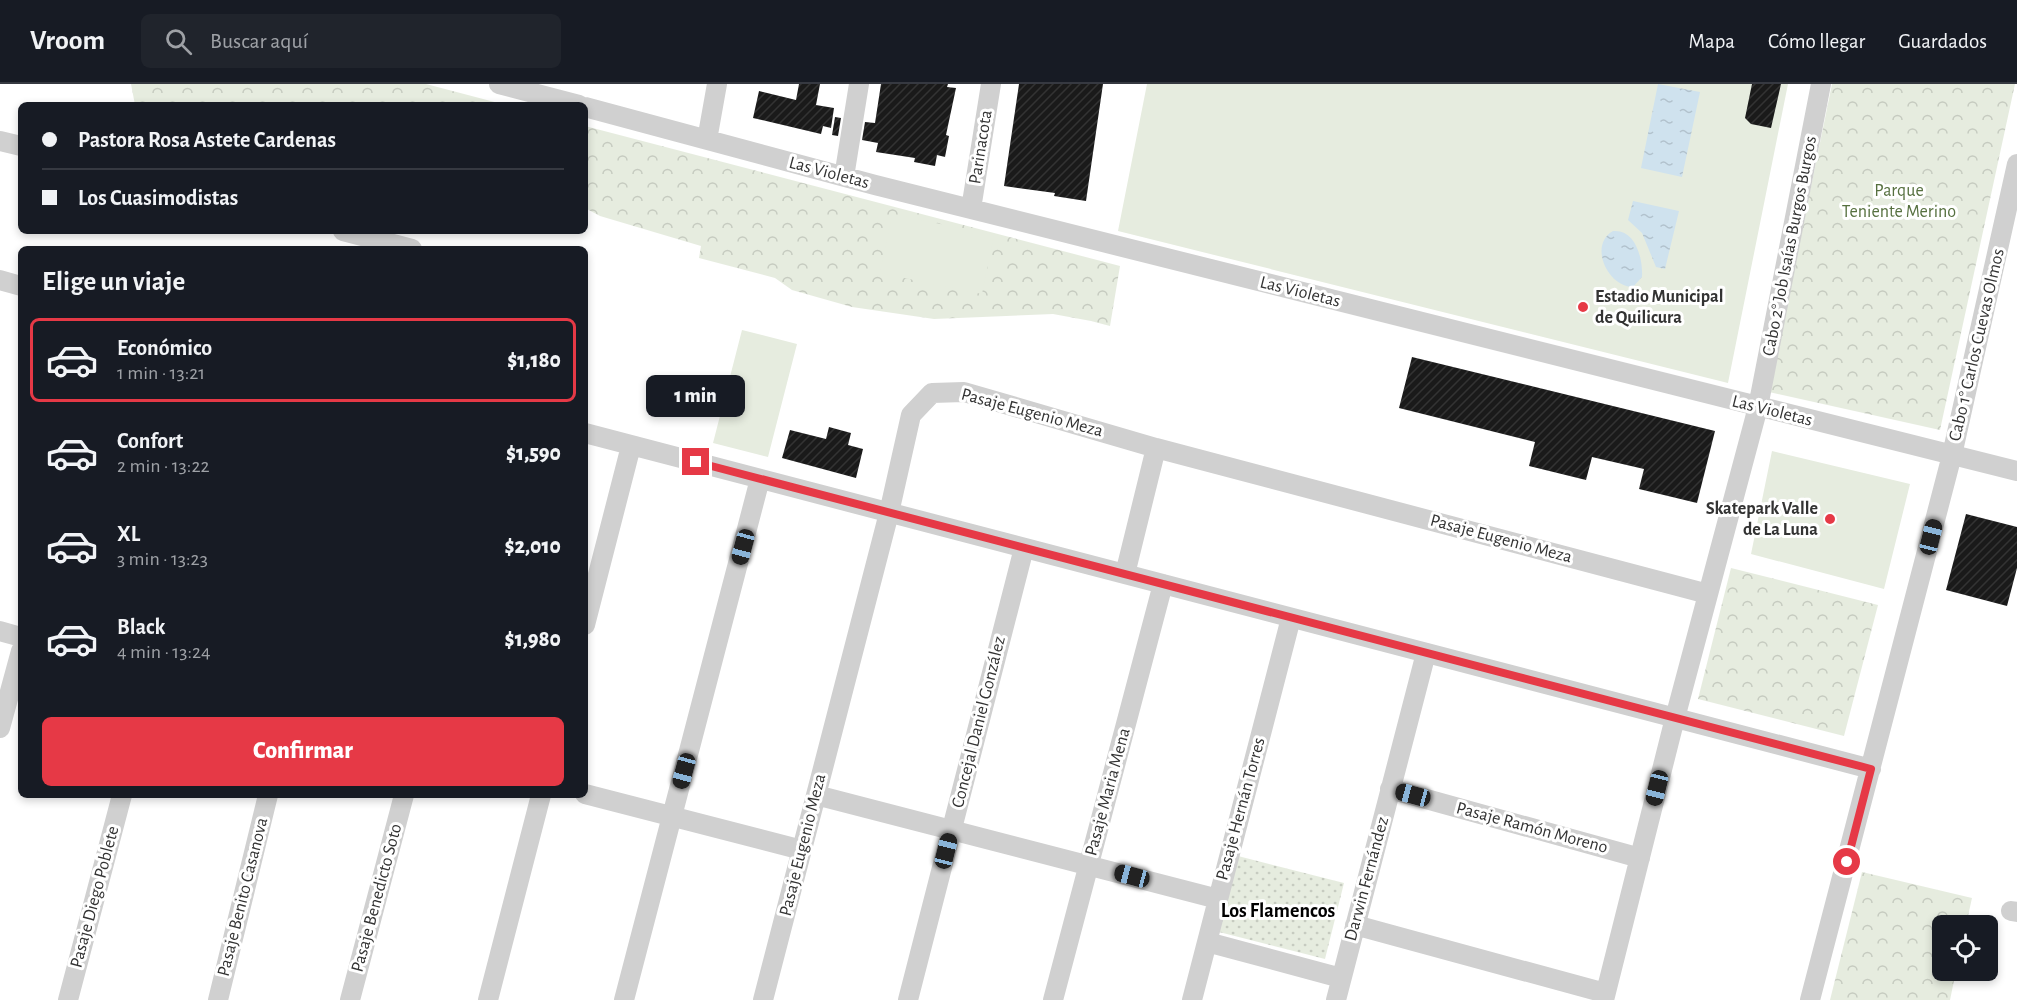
<!DOCTYPE html>
<html lang="es">
<meta charset="utf-8">
<style>
:root{--surface:#171b24;--page:#20242c;--text:#f1f3f6;--muted:#9ea1a6;--line:#363941;--accent:#e63946}
body{margin:0;font-family:"Alegreya Sans",sans-serif;background:var(--page);color:var(--text);height:100vh;display:flex;flex-direction:column;font-size:22px;white-space:nowrap}
*{box-sizing:border-box;margin:0}
p{font-size:20px;color:var(--muted)}
.icon{flex:none;width:33px;height:33px;fill:none;stroke:currentColor;stroke-width:2;stroke-linecap:round;stroke-linejoin:round}
.map{position:relative;flex:1;overflow:hidden}
.side{position:absolute;left:18px;top:162px;width:570px;height:552px;display:flex;flex-direction:column;background:var(--surface);border-radius:9px;box-shadow:0 3px 9px #0003}
.side>*{flex:none}
.guide{position:absolute;left:18px;top:18px;width:570px;height:132px;border-radius:9px;box-shadow:0 3px 9px #0003;display:grid;align-content:center;height:132px;padding:0 24px;background:var(--surface)}
.fabs{position:absolute;left:1932px;top:831px;display:grid;gap:12px}
.fabs a{display:grid;place-items:center;width:66px;height:66px;border-radius:9px;background:var(--surface);box-shadow:0 3px 9px #0003;font-size:30px}
.end{position:absolute;width:27px;height:27px;margin:-14px;border:8px solid #e63946;background:#fff;box-shadow:0 0 0 3px #fff}
.from{border-radius:50%}
.bubble{position:absolute;height:42px;border-radius:9px;background:var(--surface);box-shadow:0 3px 9px #0003;font-size:20px;font-weight:800;line-height:42px;text-align:center}
.car{position:absolute;width:18px;height:36px;margin:-18px -9px;border-radius:8px;box-shadow:0 0 4px 2px #0007;background:linear-gradient(#222 24%,#8ab4d8 0 40%,#222 0 76%,#8ab4d8 0 86%,#222 0)}
.guide b{display:flex;align-items:center;gap:21px;height:57px;font-size:22px}
.guide b+b{border-top:2px solid var(--line)}
.guide i{width:15px;height:15px;background:var(--text)}
ul{padding:0;list-style:none}
li{display:flex;align-items:center;gap:18px;height:84px;margin:0 12px 9px;padding:0 12px;border:3px solid transparent;border-radius:9px}
li div{flex:1}
li b{display:block;font-size:22px}
li em{font-style:normal;font-weight:800}
li.selected{border-color:var(--accent)}
li>.icon{width:54px;height:54px;stroke-width:1.5}
h2{padding:0 24px;font-size:27px;line-height:72px}
.action{display:flex;gap:12px;margin-top:auto;padding:12px 24px}
.action a{flex:1;height:69px;border-radius:9px;background:var(--accent);color:#fff;font-size:24px;font-weight:800;line-height:69px;text-align:center}
header{display:flex;align-items:center;gap:36px;box-sizing:border-box;height:84px;padding:0 30px;background:var(--surface);border-bottom:2px solid var(--line)}
header strong{font-size:28px}
nav{display:flex;gap:33px;margin-inline-start:auto;font-size:21px}
.search{width:420px;height:54px;background:var(--page);display:flex;align-items:center;gap:15px;box-sizing:border-box;padding:0 21px;border-radius:9px;color:var(--muted);font-size:22px}
.map>svg:first-child{display:block}
.grass{fill:url(#grass-dots)}
.park{fill:url(#park-crowns)}
.garden{fill:#e6ecdf}
.water{fill:url(#water-ripples)}
.building{fill:url(#building-hatch)}
.lines{fill:none;stroke-linecap:round;stroke-linejoin:round}
.street{stroke:#d0d0d0;stroke-width:20}
.route{stroke:#e63946;stroke-width:8}
.poi-dot{fill:#e63946;stroke:#fff;stroke-width:2}
.labels{text-anchor:middle;dominant-baseline:central;stroke-width:6;stroke-linejoin:round;paint-order:stroke}
.street-label{font-size:18px;fill:#333;stroke:#fff}
.park-label{font-size:18px;fill:#56703f;stroke:#fff}
.poi-label{font-size:18px;font-weight:bold;fill:#333;stroke:#fff;text-anchor:start}
.neighbourhood-label{font-size:20px;font-weight:bold;fill:#000;stroke:#fff}
</style>
<header>
<strong>Vroom</strong>
<div class="search"><svg class="icon" aria-label="search" viewBox="0 0 24 24"><circle cx="10" cy="10" r="6"/><path d="M15 15l6 6"/></svg>Buscar aquí</div>
<nav><a>Mapa</a><a>Cómo llegar</a><a>Guardados</a></nav>
</header>
<div class="map">
<svg width="2017" height="916" viewBox="0 0 2017 916">
<defs>
<pattern id="grass-dots" width="8" height="8" patternUnits="userSpaceOnUse" patternTransform="scale(1.5)"><rect width="8" height="8" fill="#e6ecdf"/><path d="M2 2h.1M6 6h.1" fill="none" stroke="#c6cbc0" stroke-width="1.8" stroke-linecap="round"/></pattern>
<pattern id="park-crowns" width="20" height="18" patternUnits="userSpaceOnUse" patternTransform="scale(1.5)"><rect width="20" height="18" fill="#e6ecdf"/><path d="M2 6a3 3 0 1 1 6 0M12 15a3 3 0 1 1 6 0" fill="none" stroke="#c6cbc0"/></pattern>
<pattern id="water-ripples" width="26" height="14" patternUnits="userSpaceOnUse" patternTransform="scale(1.5)"><rect width="26" height="14" fill="#cfe2ee"/><path d="M2 4q2-2 4 0t4 0M15 11q2-2 4 0t4 0" fill="none" stroke="#b2c2cd"/></pattern>
<pattern id="building-hatch" width="6" height="6" patternUnits="userSpaceOnUse" patternTransform="scale(1.5)"><rect width="6" height="6" fill="#1a1a1a"/><path d="M-1 1l2-2M0 6l6-6M5 7l2-2" fill="none" stroke="#333"/></pattern>
</defs>
<rect width="100%" height="100%" fill="#fff"/>
<path class="grass" d="M1238,772L1344,799L1325,875L1219,848Z"/>
<path class="park" d="M131,0H426L506,21H135Z
M1832,0H2015L1940,346L1769,308Z
M585,42L1120,182L1110,242L1091,237L1053,230L934,235L852,223L792,206L775,194L699,174L701,162L600,132L585,124Z
M1731,484L1878,521L1844,652L1698,615Z
M1862,788L1972,814L1966,841L1942,842V886L1956,887L1950,916H1830Z"/>
<path class="garden" d="M1147,0H1788L1728,299L1118,147Z
M892,130L994,151L982,210L880,189Z
M742,246L797,260L768,373L713,359Z
M1772,367L1910,400L1884,505L1751,470Z"/>
<path class="water" d="M1658,0L1700,8L1682,93L1641,84Z
M1633,117L1679,127L1665,185L1656,183L1642,149L1628,136Z
M1613,147C1636,145 1643,175 1642,193L1633,203C1608,203 1588,161 1613,147Z"/>
<path class="building" d="M799,0H820L816,21L834,24L831,44L823,42L821,50L753,34L759,7L796,16Z
M881,0H948L947,3L956,4L946,51L949,52L945,73L937,71L935,82L914,78L915,74L876,68L878,59L862,56L865,38L875,39Z
M1019,0H1103L1086,117L1054,112L1055,109L1004,102Z
M1752,0H1781L1771,44L1751,40L1745,34Z
M835,33L841,34L838,52L832,51Z
M1412,273L1715,347L1697,419L1639,405L1644,385L1592,373L1586,396L1529,382L1535,358L1399,324Z
M829,343L851,349L848,361L863,365L856,394L782,374L790,346L826,355Z
M1966,430L2017,443V484L2007,522L1946,506Z"/>
<g class="lines">
<path class="street" d="M499,0L579,21
M585,23L875,101L2017,387
M707,56L717,0
M0,57L21,62
M844,93L859,0
M971,125L991,0
M343,147L412,165
M0,196L21,202
M585,349L1871,685
M1125,490L1156,364
M585,541L631,362
M0,547L21,553
M0,644L21,567
M1390,705L1640,774
M585,710L802,766
M816,711L1218,815
M2011,827L2017,828
M1355,841L1605,909
M1207,858L1341,894
M68,916L122,711
M218,916L268,711
M350,916L404,711
M488,916L541,711
M624,916L760,395
M763,916L889,429L911,331L932,309L964,308L1156,364L1708,510
M908,916L1024,464
M1053,916L1163,500
M1192,916L1291,534
M1336,916L1426,569
M1604,916L1675,634L1758,323L1821,0
M1810,916L1952,371L2017,80"/>
</g>
<g class="lines">
<path class="route" d="M696,378L1871,685L1847,778"/>
</g>
<g class="poi-dot">
<circle cx="1583" cy="223" r="6"/>
<circle cx="1830" cy="435" r="6"/>
</g>
<g class="labels">
<g class="street-label">
<text transform="translate(981 63) rotate(-81)">Parinacota</text>
<text transform="translate(829 89) rotate(15)">Las Violetas</text>
<text transform="translate(1790 162) rotate(-79)">Cabo 2° Job Isaías Burgos Burgos</text>
<text transform="translate(1300 208) rotate(14)">Las Violetas</text>
<text transform="translate(1977 261) rotate(-77)">Cabo 1° Carlos Cuevas Olmos</text>
<text transform="translate(1772 327) rotate(14)">Las Violetas</text>
<text transform="translate(1032 329) rotate(15)">Pasaje Eugenio Meza</text>
<text transform="translate(1501 455) rotate(15)">Pasaje Eugenio Meza</text>
<text transform="translate(979 638) rotate(-76)">Concejal Daniel González</text>
<text transform="translate(1108 708) rotate(-75)">Pasaje Maria Mena</text>
<text transform="translate(1241 725) rotate(-75)">Pasaje Hernán Torres</text>
<text transform="translate(1532 744) rotate(15)">Pasaje Ramón Moreno</text>
<text transform="translate(803 761) rotate(-76)">Pasaje Eugenio Meza</text>
<text transform="translate(1367 795) rotate(-75)">Darwin Fernández</text>
<text transform="translate(95 813) rotate(-75)">Pasaje Diego Poblete</text>
<text transform="translate(243 813) rotate(-76)">Pasaje Benito Casanova</text>
<text transform="translate(377 814) rotate(-75)">Pasaje Benedicto Soto</text>
</g>
<g class="park-label">
<text x="1899" y="107">Parque<tspan x="1899" dy="21">Teniente Merino</tspan></text>
</g>
<g class="poi-label">
<text x="1595" y="213">Estadio Municipal<tspan x="1595" dy="21">de Quilicura</tspan></text>
<text x="1818" y="425" text-anchor="end">Skatepark Valle<tspan x="1818" dy="21">de La Luna</tspan></text>
</g>
<g class="neighbourhood-label">
<text x="1278" y="827">Los Flamencos</text>
</g>
</g>
</svg>
<div class="fabs">
<a><svg class="icon" aria-label="locate" viewBox="0 0 24 24"><circle cx="12" cy="12" r="6"/><path d="M12 2v4M12 18v4M2 12h4M18 12h4"/></svg></a>
</div>
<i class="end from" style="left:1847px;top:778px"></i>
<i class="end" style="left:696px;top:378px"></i>
<div class="bubble" style="left:646px;top:291px;width:99px">1 min</div>
<i class="car" style="left:1931px;top:453px;rotate:14deg"></i>
<i class="car" style="left:743px;top:463px;rotate:195deg"></i>
<i class="car" style="left:684px;top:687px;rotate:195deg"></i>
<i class="car" style="left:1657px;top:704px;rotate:194deg"></i>
<i class="car" style="left:1413px;top:711px;rotate:285deg"></i>
<i class="car" style="left:946px;top:767px;rotate:14deg"></i>
<i class="car" style="left:1132px;top:792px;rotate:285deg"></i>
<div class="guide">
<b><i class="from"></i>Pastora Rosa Astete Cardenas</b>
<b><i></i>Los Cuasimodistas</b>
</div>
<section class="side">
<h2>Elige un viaje</h2>
<ul>
<li class="selected"><svg class="icon" aria-label="car" viewBox="0 0 24 24"><path d="M5 17H2v-5l4-1 3-4h7l3 4 3 1v5h-3M9 17h6M6 11h13"/><circle cx="7" cy="17" r="2"/><circle cx="17" cy="17" r="2"/></svg><div><b>Económico</b><p>1 min · 13:21</p></div><em>$1,180</em></li>
<li><svg class="icon" aria-label="car" viewBox="0 0 24 24"><path d="M5 17H2v-5l4-1 3-4h7l3 4 3 1v5h-3M9 17h6M6 11h13"/><circle cx="7" cy="17" r="2"/><circle cx="17" cy="17" r="2"/></svg><div><b>Confort</b><p>2 min · 13:22</p></div><em>$1,590</em></li>
<li><svg class="icon" aria-label="car" viewBox="0 0 24 24"><path d="M5 17H2v-5l4-1 3-4h7l3 4 3 1v5h-3M9 17h6M6 11h13"/><circle cx="7" cy="17" r="2"/><circle cx="17" cy="17" r="2"/></svg><div><b>XL</b><p>3 min · 13:23</p></div><em>$2,010</em></li>
<li><svg class="icon" aria-label="car" viewBox="0 0 24 24"><path d="M5 17H2v-5l4-1 3-4h7l3 4 3 1v5h-3M9 17h6M6 11h13"/><circle cx="7" cy="17" r="2"/><circle cx="17" cy="17" r="2"/></svg><div><b>Black</b><p>4 min · 13:24</p></div><em>$1,980</em></li>
</ul>
<div class="action"><a>Confirmar</a></div>
</section>
</div>
